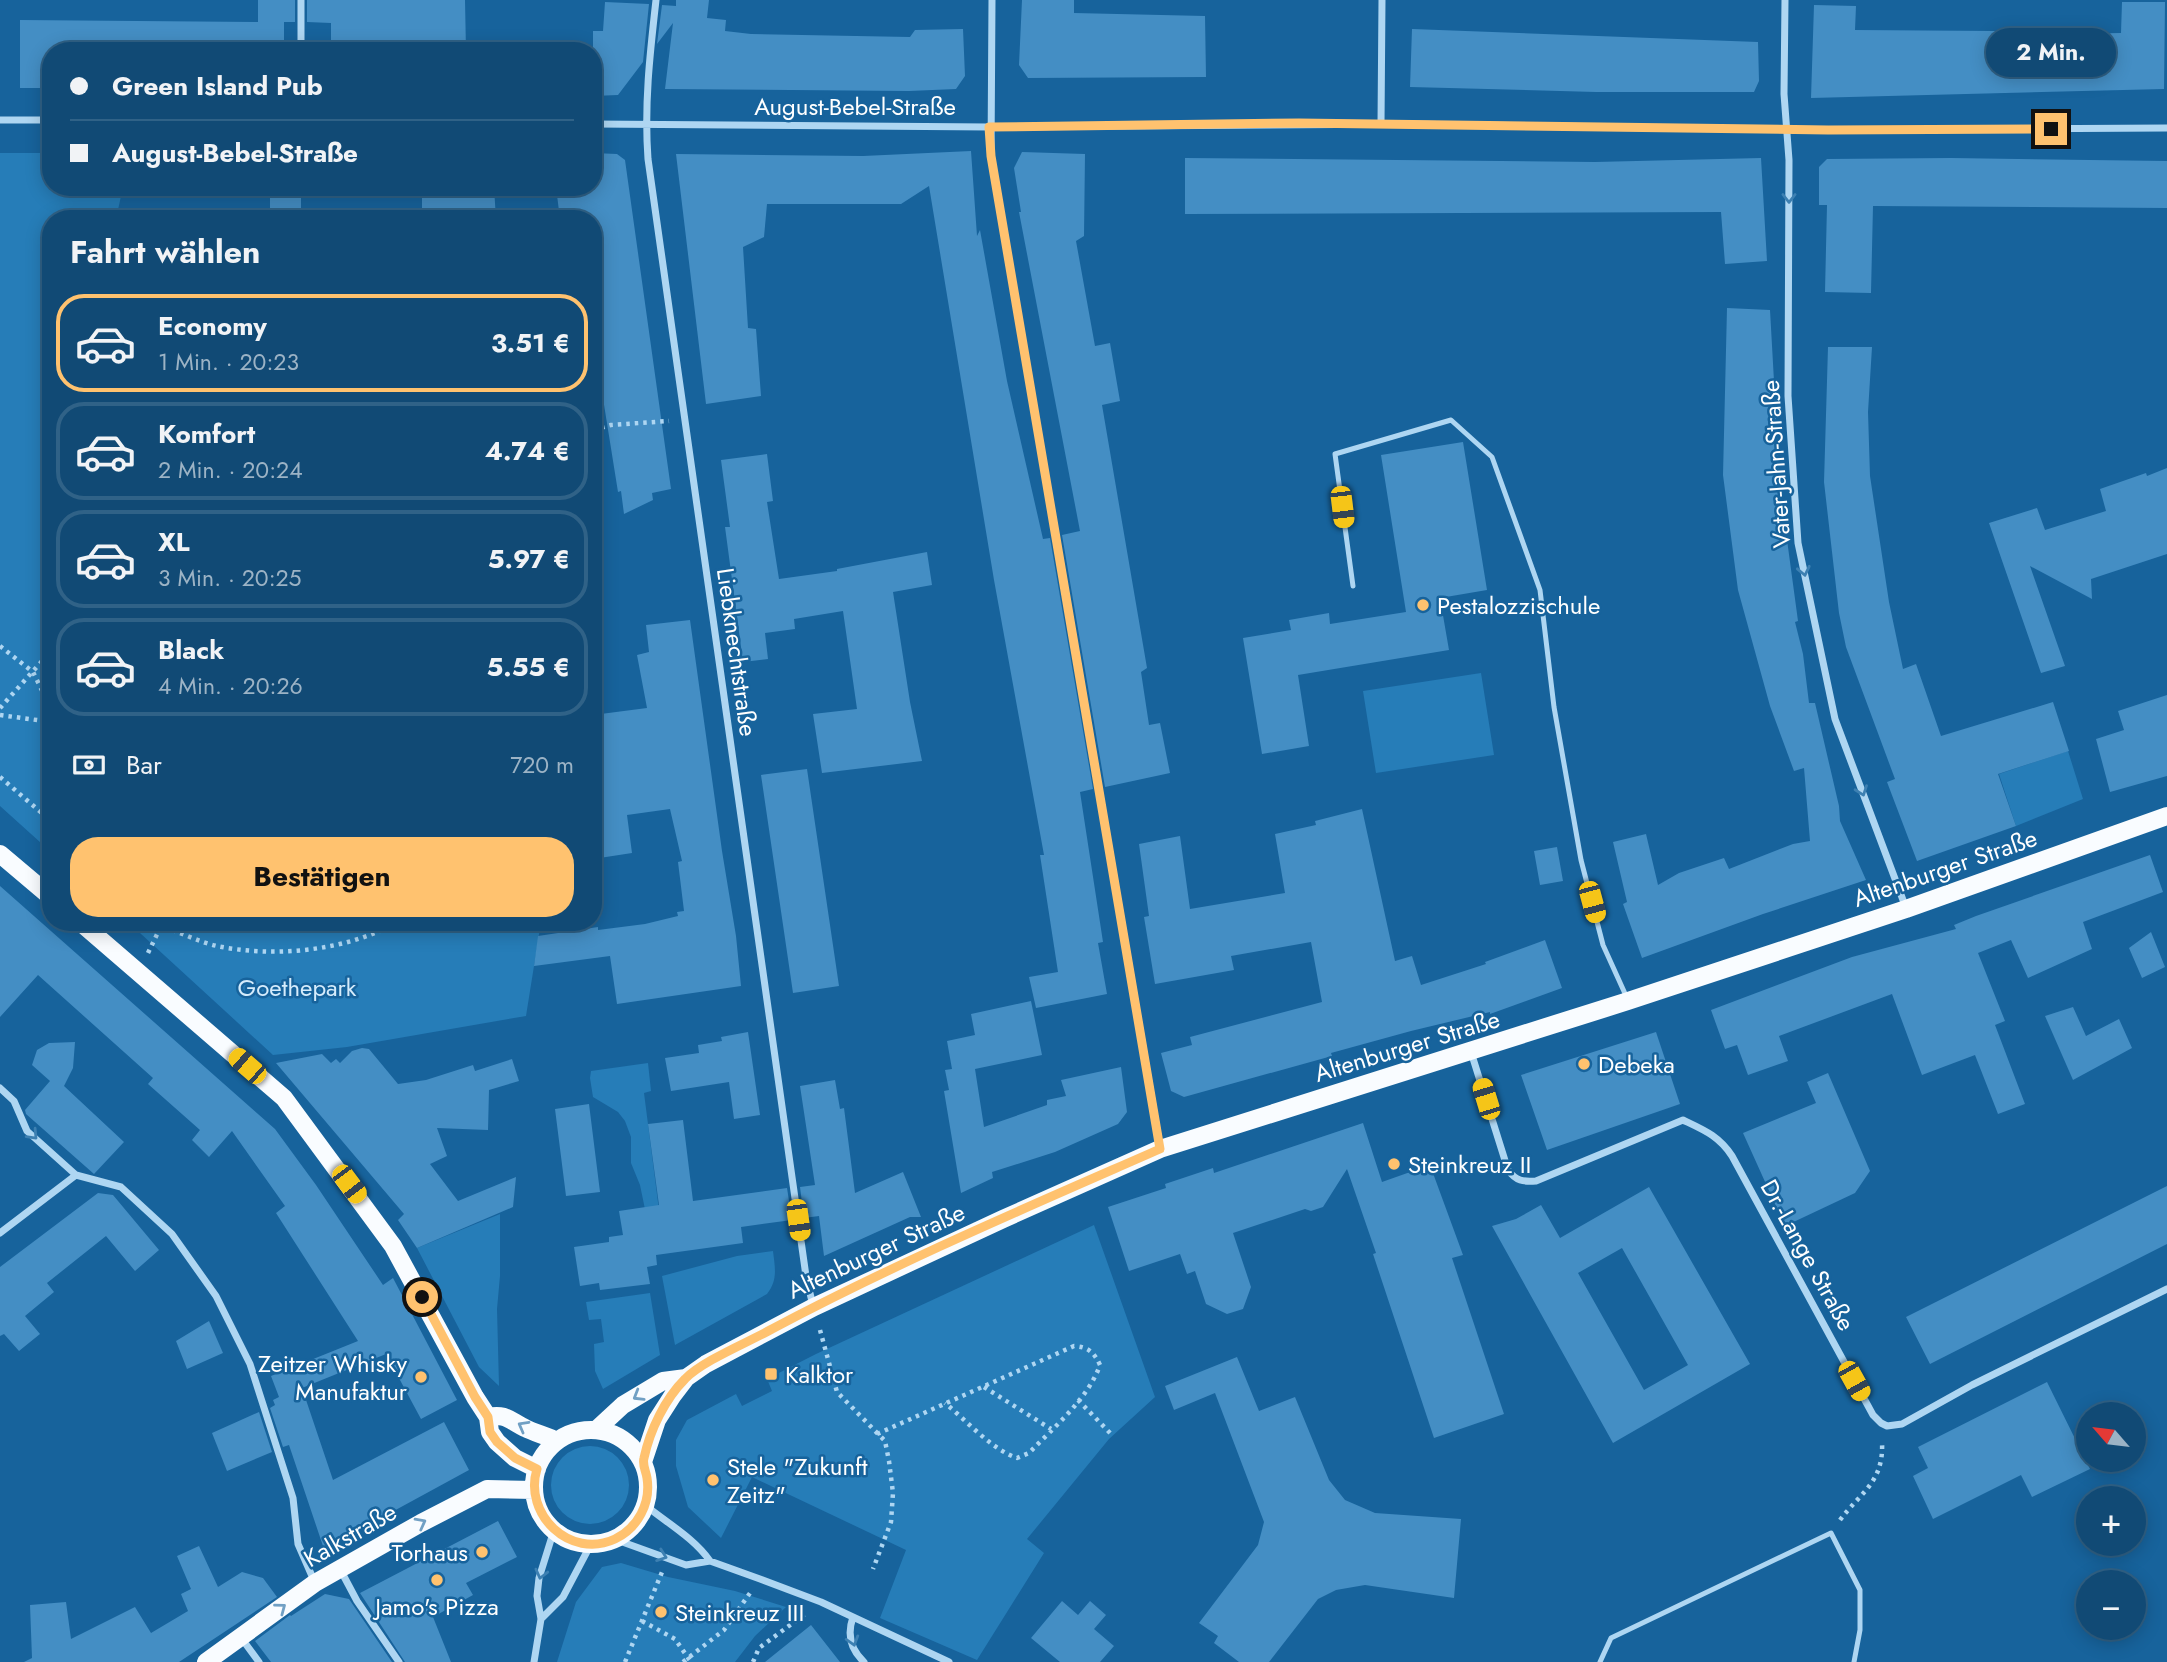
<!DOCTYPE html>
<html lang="de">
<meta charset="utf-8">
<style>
:root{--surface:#114a75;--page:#1a517a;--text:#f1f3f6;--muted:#9cb3c5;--line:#306287;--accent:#ffc26f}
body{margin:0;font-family:Jost,sans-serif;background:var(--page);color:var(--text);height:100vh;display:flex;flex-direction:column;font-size:26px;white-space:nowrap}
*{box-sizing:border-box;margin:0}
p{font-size:23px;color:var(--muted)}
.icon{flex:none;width:38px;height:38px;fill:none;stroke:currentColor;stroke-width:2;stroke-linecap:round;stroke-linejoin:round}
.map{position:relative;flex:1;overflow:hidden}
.details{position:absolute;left:42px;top:210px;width:560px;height:721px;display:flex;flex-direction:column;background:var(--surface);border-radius:28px;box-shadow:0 4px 18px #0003,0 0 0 2px var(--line)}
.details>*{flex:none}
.banner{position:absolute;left:42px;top:42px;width:560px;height:154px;border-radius:28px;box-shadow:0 4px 18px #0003,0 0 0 2px var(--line);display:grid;align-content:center;height:154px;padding:0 28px;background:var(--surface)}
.needle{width:46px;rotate:298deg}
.buttons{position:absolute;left:2076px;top:1402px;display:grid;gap:14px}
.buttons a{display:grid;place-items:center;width:70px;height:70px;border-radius:50%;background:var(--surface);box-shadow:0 4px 18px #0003,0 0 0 2px var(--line);font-size:35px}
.end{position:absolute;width:32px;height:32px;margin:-16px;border:9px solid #ffc26f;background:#111;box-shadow:0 0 0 4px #111}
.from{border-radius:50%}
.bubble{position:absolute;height:49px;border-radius:24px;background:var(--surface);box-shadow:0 4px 18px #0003,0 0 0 2px var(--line);font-size:23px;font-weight:700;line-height:49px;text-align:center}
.car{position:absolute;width:21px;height:42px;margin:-21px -10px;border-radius:9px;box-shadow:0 0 5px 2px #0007;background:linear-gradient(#f5c518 24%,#345 0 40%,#f5c518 0 76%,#345 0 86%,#f5c518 0)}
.banner b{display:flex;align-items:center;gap:24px;height:66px;font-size:26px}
.banner b+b{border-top:2px solid var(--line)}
.banner i{width:18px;height:18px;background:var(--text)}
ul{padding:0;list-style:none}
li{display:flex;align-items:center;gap:21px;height:98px;margin:0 14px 10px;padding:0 14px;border:4px solid var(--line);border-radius:28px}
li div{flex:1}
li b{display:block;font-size:26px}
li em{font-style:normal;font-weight:700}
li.on{border-color:var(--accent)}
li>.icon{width:63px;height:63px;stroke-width:1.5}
h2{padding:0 28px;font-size:32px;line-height:84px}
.pay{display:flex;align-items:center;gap:18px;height:77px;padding:0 28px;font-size:26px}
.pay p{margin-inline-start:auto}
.primary-button{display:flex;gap:14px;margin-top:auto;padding:14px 28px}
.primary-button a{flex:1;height:80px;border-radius:28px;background:var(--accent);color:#111;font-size:28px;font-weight:700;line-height:80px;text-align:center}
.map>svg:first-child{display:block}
.green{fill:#267db8}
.building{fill:#448ec4;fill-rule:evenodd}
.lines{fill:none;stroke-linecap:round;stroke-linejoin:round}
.path{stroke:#aed6f2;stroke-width:4.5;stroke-dasharray:3.5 5;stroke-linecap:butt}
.service{stroke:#aed6f2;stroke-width:5}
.minor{stroke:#aed6f2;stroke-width:7}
.primary{stroke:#f9fcff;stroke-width:18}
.oneway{stroke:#3d80b2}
.oneway2{stroke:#71a0c4}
.route{stroke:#ffc26f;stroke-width:9}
.poi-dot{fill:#ffc26f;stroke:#17639c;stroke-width:2.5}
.labels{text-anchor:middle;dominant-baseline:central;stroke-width:5;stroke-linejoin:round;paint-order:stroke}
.street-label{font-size:24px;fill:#fff;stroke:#17639c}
.poi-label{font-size:24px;fill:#fff;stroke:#17639c;text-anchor:start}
.park-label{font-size:24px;fill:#d5ecfc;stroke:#17639c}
</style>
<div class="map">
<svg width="2167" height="1662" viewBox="0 0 2167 1662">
<rect width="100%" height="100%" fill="#17639c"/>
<path class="green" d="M0,153H51V187H123L116,219H51V852L0,806Z
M1481,673L1494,755L1376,773L1363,691Z
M2068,751L2083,799L2016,826L1999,774Z
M128,922H541L526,1016L347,1047L273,1055Z
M648,1063L651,1091L644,1093L660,1218L647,1219L640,1185L631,1163V1137L625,1121L618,1112L593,1097L590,1078L591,1071Z
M500,1214V1276L497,1309L499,1386L479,1367L417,1248Z
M1094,1225L1155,1397L1109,1439L1027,1539L1044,1553L977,1660L880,1618L906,1550L752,1477L721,1538L688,1507L676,1466V1440L687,1420L736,1394L742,1406L772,1391L767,1379L816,1354Z
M773,1251C775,1268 778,1280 767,1294L675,1345L662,1276L737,1256Z
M650,1293L660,1355L603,1389L595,1371L594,1344L604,1342L601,1319L589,1320L586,1302Z
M551 1485a39 39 0 1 1 78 0a39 39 0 1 1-78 0Z
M621,1563L668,1577L735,1591L786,1607L755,1636L735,1662H557L576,1602L602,1567Z"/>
<path class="building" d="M258,0H295V22H284V51H51V88H20V20L258,22Z
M307,0H465L466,51H331V23L307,22Z
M676,0H709L707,18L726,20L725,31L751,34L910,37L915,30L963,29L965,76L956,89L909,91L665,89L673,23L657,44L662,5L676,6Z
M1022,0H1074V13L1205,16L1206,77L1028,78L1019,65Z
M605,2L649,4L643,62L618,95L593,96V31H603Z
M2122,2H2165L2164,89L1811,98L1814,5L1856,6L1855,30L1995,31V35L2121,33Z
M1412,29L1758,42L1759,81L1754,92H1596L1410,87Z
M971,151L977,236L980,230L1007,381L1043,539L1050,538L1093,789L1080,792L1103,942L1098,943L1107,994L1036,1008L1029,977L1058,972L1040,855H1044L994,580L929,186L901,204H767L764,237L743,247L748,328L756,329L761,396L706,404L676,154L863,156Z
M1022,152L1085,154L1084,236L1076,241L1095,346L1110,343L1120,401L1102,405L1147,668L1141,672L1149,725L1160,723L1170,773L1105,787L1062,535L1080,531L1019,212H1021L1014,168Z
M593,153L617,154L625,160L671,489L652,493L653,500L624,514L621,491L618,492L593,336V219H560L556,187H593Z
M1185,158L1595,162L1761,158L1767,261L1725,264L1721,212L1185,214Z
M1951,158L2167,161V208L1873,206L1871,293L1825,292L1827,205H1819V167L1827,159Z
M270,187H301V219H270Z
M422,187H494L496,219H422Z
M1727,308L1770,310L1780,488L1798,621L1795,622L1803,654L1809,703H1815L1839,806L1840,821L1866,880L1763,914L1642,958L1623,904L1627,902L1613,842L1646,834L1658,885L1679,873L1724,858L1729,869L1793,844L1810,841L1804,768L1794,771L1770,706L1738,590L1723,475Z
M1828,347H1872L1868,412L1870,476L1889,602L1903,669L1916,664L1941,736L2053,702L2069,751L1998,774L2016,826L1917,861L1887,782L1895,779L1846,647L1839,613L1824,482Z
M1463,442L1487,590L1440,598L1449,650L1298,675L1309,746L1262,754L1243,638L1291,630L1289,620L1329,613L1330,624L1406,612L1381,455Z
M767,454L773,501L767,502L779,579L837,571V569L927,552L932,585L893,592L910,702L922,761L822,773L813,714L857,709L843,611L794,619L795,629L765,633L768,659L743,662L725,527H730L721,460Z
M2167,468V554L2091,579L2092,599L2030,566L2065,666L2041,673L1989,523L2037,508L2045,530L2106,511L2100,489L2146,473L2147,476Z
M690,620L722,851L736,936L741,986L617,1004L610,956L534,966L538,936L598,927V930L645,924L678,916L677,912L684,911L678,862L682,861L670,809L627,815L632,853L593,859V715L647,708L637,655L649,652L646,625Z
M2167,695V776L2110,792L2096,739L2124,730L2118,711Z
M807,769L839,986L793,993L761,775Z
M1362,809L1395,961L1412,956L1421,985L1486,964L1485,962L1545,940L1562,988L1490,1014V1012L1411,1031L1331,1053L1332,1056L1184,1097L1171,1091L1161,1053L1192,1045L1190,1037L1322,1002L1311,942L1231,956L1234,970L1155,984L1144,917L1149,916L1139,844L1180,836L1190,909L1285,893L1275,834L1316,825L1315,821Z
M1557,847L1563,881L1540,885L1534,851Z
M2150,855L2163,892L2083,922L2092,949L2028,978L2011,940L1978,953L2005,1021L1995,1025L2025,1104L1998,1114L1975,1055L1922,1075L1892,994L1779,1036L1788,1061L1748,1075L1737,1045L1725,1049L1711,1010L1852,957L1956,929L1954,925L1976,916Z
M0,886L275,1129L316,1185L383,1285L393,1278L457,1400L421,1419L386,1354L302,1388L333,1480L444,1422L469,1470L324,1549L289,1445L283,1447L270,1408L275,1405L273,1400L279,1397L271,1376L358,1341L276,1213L285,1206L232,1131L209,1157L192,1140L200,1130L148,1084L153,1078L38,975L0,1017Z
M2151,932L2165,967L2142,978L2129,948Z
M1031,1001L1042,1055L975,1069L984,1127L1047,1105V1100L1066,1096L1061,1080L1121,1067L1127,1112L1118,1124L1055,1152L992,1172L993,1178L961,1193L944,1091L949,1090L945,1070L952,1069L947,1041L975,1035L971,1014Z
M2073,1007L2086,1036L2119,1019L2132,1048L2073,1080L2045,1016Z
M748,1032L760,1115L734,1119L729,1082L671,1091L665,1058L699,1053L698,1045L722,1041L721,1037Z
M1656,1032L1680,1104L1547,1150L1521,1075Z
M75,1042L73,1068L64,1086L124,1142L94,1174L26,1114L25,1110L50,1081L32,1065L37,1050L49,1043Z
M362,1048L369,1049L398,1084L426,1080L473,1065L475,1071L512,1059L519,1081L489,1090L488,1130L437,1128L447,1156L430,1164L458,1201L516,1177L513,1207L417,1248L398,1220L404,1214L276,1063L322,1054L331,1063L336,1059L340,1063L352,1051Z
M1828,1073L1870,1171L1855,1193L1785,1226L1743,1133L1816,1103L1807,1082Z
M835,1080L840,1109L844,1108L855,1193L903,1172L921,1217H910L824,1256L819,1216L804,1218L800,1187L815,1185L800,1086Z
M589,1104L600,1192L566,1196L555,1109Z
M683,1120L693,1201L787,1188L792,1220L741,1227L743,1243L656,1255L657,1265L647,1267L650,1284L600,1290L599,1283L580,1286L574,1247L609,1242V1237L623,1235L619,1211L659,1205L648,1124Z
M1363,1123L1382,1182L1430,1165L1463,1255L1452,1258L1504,1414L1434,1438L1373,1254L1376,1253L1347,1169L1323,1207L1311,1211L1305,1209L1233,1233L1251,1287L1243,1309L1227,1314L1206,1304L1195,1271L1187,1274L1180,1254L1129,1271L1108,1207L1166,1188L1165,1184L1213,1168L1214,1173Z
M2167,1186V1244L1930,1364L1906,1317Z
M1649,1187L1750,1364L1613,1443L1492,1226L1516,1219L1541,1205L1560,1238ZM1622,1248L1688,1365L1644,1390L1578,1273Z
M98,1193L113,1195L159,1250L135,1271L106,1236L47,1283L54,1292L25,1316L40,1334L19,1351L4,1334L0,1336V1267Z
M209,1321L223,1353L187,1369L176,1341Z
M1237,1357L1259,1411L1295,1397L1329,1480L1345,1500L1375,1513L1461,1519L1454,1598L1365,1585L1336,1590L1318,1599L1269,1662H1239L1214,1643L1218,1636L1199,1623L1258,1545L1264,1522L1215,1393L1174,1410L1165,1386Z
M2047,1382L2090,1469L2032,1497L2021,1475L1933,1519L1913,1476L1928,1468L1918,1447Z
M259,1412L272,1452L227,1471L212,1433Z
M498,1521L517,1557L466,1583L473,1595L433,1617L451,1662H405L360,1593Z
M199,1546L218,1587L242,1572L263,1578L277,1597L179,1662H24L32,1658L30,1605L66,1602L71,1639L135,1607L151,1633L188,1611L181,1594L191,1589L177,1556Z
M325,1594L349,1599L392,1662H271L255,1641L290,1615L291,1616Z
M1062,1601L1078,1615L1090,1601L1106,1615L1094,1629L1114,1646L1100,1662H1060L1031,1638Z
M811,1625L840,1662H765Z"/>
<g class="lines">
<path class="path" d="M593,430L611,425L669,421
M0,646L33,672L51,709
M0,708L51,651
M0,715L51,722
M0,777L51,821
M158,922L161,926C180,932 199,942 217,946C274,958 347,951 397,922
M148,953L163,922
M820,1330L837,1392L885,1441L889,1461L893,1493L891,1522L873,1569
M984,1387L1051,1429
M1078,1400L1113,1436
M877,1434L1074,1346C1088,1347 1094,1352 1100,1365C1088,1399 1054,1427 1029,1453L1017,1458C991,1449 967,1421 945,1403
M1840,1520C1861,1492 1884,1482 1882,1442
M642,1621L675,1639L691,1662
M625,1662L662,1572
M683,1662L724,1630L750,1593
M753,1662L759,1648L805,1614"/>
<path class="service" d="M1353,586L1335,454L1451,420L1492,457L1540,590L1554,707L1581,860L1603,945L1627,998
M1600,1662L1611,1638L1831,1533L1860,1590V1630L1854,1662"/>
<path class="minor" d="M301,0V51
M656,0C650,53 644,105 648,159L806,1276L813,1306
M992,0L991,156L1160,1147
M1785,0L1784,94L1789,160L1788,396L1798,543L1835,719L1906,908
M0,120H51
M593,124L989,127L1403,124L1828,130L2167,128
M1381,124L1382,0
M1471,1052L1508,1170C1516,1181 1523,1182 1536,1181L1683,1120C1704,1130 1719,1136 1732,1156L1873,1415L1881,1423L1887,1426L1902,1424L1972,1385L2167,1289
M0,1088L14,1101L27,1131L76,1175L121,1187L172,1234L216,1296L250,1364L293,1498L298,1544L315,1583
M0,1233L76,1175
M645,1505C667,1523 694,1538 710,1561
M614,1539L686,1565L710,1561L760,1579L821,1602L949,1662
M340,1569L357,1601L399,1662
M853,1617C847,1634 850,1649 864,1662
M541,1619L563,1597L591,1544
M242,1639L259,1662
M534,1662L541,1619L537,1596L539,1578L554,1530"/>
<path class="primary" d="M0,854L51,897
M80,922L284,1098L393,1246L475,1397L488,1417L490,1432L497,1442L515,1458L537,1469
M488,1417C506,1413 510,1421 525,1428C535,1433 547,1436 557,1441
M597,1429L623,1405L663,1381L686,1378
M534 1487a57 57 0 1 1 114 0a57 57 0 1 1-114 0Z
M643,1462L657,1420L673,1395L686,1378L706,1364L814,1307L1003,1219L1160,1149L1628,1001L1906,909L2167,816
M206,1662L315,1583L421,1523L487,1489L534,1490"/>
</g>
<defs><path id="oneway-chevron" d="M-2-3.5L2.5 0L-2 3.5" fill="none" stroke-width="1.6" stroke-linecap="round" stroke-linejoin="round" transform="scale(1.75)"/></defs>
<g class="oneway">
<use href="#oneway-chevron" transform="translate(1789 198) rotate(90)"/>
<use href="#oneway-chevron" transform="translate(1804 571) rotate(78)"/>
<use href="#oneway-chevron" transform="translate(1862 791) rotate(70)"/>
<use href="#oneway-chevron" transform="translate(33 1135) rotate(47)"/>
<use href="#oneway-chevron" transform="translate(662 1556) rotate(20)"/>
<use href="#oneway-chevron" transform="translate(541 1574) rotate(104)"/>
<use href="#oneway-chevron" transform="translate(853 1641) rotate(73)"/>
</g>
<g class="oneway2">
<use href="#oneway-chevron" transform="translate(638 1396) rotate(149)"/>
<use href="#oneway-chevron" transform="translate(523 1426) rotate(-151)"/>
<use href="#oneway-chevron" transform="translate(421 1523) rotate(-28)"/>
<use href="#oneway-chevron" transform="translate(281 1608) rotate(-37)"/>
</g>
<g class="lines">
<path class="route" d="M422,1297L475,1397L488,1417L490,1432L497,1442L515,1458L537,1469C523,1514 570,1560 615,1539C638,1528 651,1503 647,1478C646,1471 642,1465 644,1458C650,1430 665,1399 685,1379C702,1361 749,1342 772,1329C898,1262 1030,1206 1160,1149L991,156L989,127L1299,123L1828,130L2051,129"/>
</g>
<g class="poi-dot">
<circle cx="1423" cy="605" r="7"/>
<circle cx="1584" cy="1064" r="7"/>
<circle cx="1394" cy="1164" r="7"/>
<rect x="764" y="1367" width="14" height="14" rx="3.5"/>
<circle cx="421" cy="1377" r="7"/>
<circle cx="713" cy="1480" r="7"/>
<circle cx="482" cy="1552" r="7"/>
<circle cx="437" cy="1580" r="7"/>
<circle cx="661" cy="1612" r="7"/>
</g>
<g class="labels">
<g class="street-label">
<text x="855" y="106">August-Bebel-Straße</text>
<text transform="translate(1776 464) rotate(-94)">Vater-Jahn-Straße</text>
<text transform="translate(737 652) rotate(82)">Liebknechtstraße</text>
<text transform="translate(1945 868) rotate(-19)">Altenburger Straße</text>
<text transform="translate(1407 1046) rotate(-17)">Altenburger Straße</text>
<text transform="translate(876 1251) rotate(-25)">Altenburger Straße</text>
<text transform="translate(1808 1255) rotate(61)">Dr.-Lange Straße</text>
<text transform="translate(350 1535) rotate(-30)">Kalkstraße</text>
</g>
<g class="poi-label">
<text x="1437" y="605">Pestalozzischule</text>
<text x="1598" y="1064">Debeka</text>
<text x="1408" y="1164">Steinkreuz II</text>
<text x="407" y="1363" text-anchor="end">Zeitzer Whisky<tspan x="407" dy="28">Manufaktur</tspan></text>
<text x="785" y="1374">Kalktor</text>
<text x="727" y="1466">Stele "Zukunft<tspan x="727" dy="28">Zeitz"</tspan></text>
<text x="468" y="1552" text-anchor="end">Torhaus</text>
<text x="437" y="1606" text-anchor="middle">Jamo's Pizza</text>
<text x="675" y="1612">Steinkreuz III</text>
</g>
<g class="park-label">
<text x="297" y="987">Goethepark</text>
</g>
</g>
</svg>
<div class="buttons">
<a><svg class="needle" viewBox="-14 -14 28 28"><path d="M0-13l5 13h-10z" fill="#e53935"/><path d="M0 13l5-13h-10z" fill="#9cb3c5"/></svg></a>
<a>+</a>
<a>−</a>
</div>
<i class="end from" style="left:422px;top:1297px"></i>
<i class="end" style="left:2051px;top:129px"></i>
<div class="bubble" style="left:1986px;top:28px;width:130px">2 Min.</div>
<i class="car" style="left:1342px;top:507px;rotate:173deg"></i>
<i class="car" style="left:1592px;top:902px;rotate:165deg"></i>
<i class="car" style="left:247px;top:1066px;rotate:311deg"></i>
<i class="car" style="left:1486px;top:1099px;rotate:343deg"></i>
<i class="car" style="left:349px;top:1184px;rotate:143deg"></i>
<i class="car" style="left:798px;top:1220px;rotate:172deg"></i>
<i class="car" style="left:1854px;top:1381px;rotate:151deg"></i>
<div class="banner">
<b><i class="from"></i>Green Island Pub</b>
<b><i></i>August-Bebel-Straße</b>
</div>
<section class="details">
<h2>Fahrt wählen</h2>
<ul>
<li class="on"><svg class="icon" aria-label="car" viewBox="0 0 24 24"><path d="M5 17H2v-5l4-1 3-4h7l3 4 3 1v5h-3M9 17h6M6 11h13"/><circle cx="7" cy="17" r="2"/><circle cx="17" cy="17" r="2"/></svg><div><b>Economy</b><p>1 Min. · 20:23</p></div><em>3.51 €</em></li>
<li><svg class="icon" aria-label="car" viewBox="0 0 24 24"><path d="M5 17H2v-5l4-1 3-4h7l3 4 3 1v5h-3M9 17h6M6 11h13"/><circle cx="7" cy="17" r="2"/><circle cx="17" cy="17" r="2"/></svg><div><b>Komfort</b><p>2 Min. · 20:24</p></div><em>4.74 €</em></li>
<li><svg class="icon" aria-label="car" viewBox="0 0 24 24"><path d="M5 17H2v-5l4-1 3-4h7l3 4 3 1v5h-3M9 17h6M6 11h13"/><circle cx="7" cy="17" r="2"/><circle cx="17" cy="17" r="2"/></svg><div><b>XL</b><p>3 Min. · 20:25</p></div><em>5.97 €</em></li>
<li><svg class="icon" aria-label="car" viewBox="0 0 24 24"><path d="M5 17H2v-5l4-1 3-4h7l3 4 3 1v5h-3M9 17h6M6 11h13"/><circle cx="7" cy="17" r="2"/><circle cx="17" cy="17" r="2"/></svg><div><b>Black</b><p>4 Min. · 20:26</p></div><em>5.55 €</em></li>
</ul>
<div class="pay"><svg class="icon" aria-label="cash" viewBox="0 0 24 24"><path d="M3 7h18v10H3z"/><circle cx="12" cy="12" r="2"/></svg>Bar<p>720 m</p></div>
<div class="primary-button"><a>Bestätigen</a></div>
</section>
</div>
